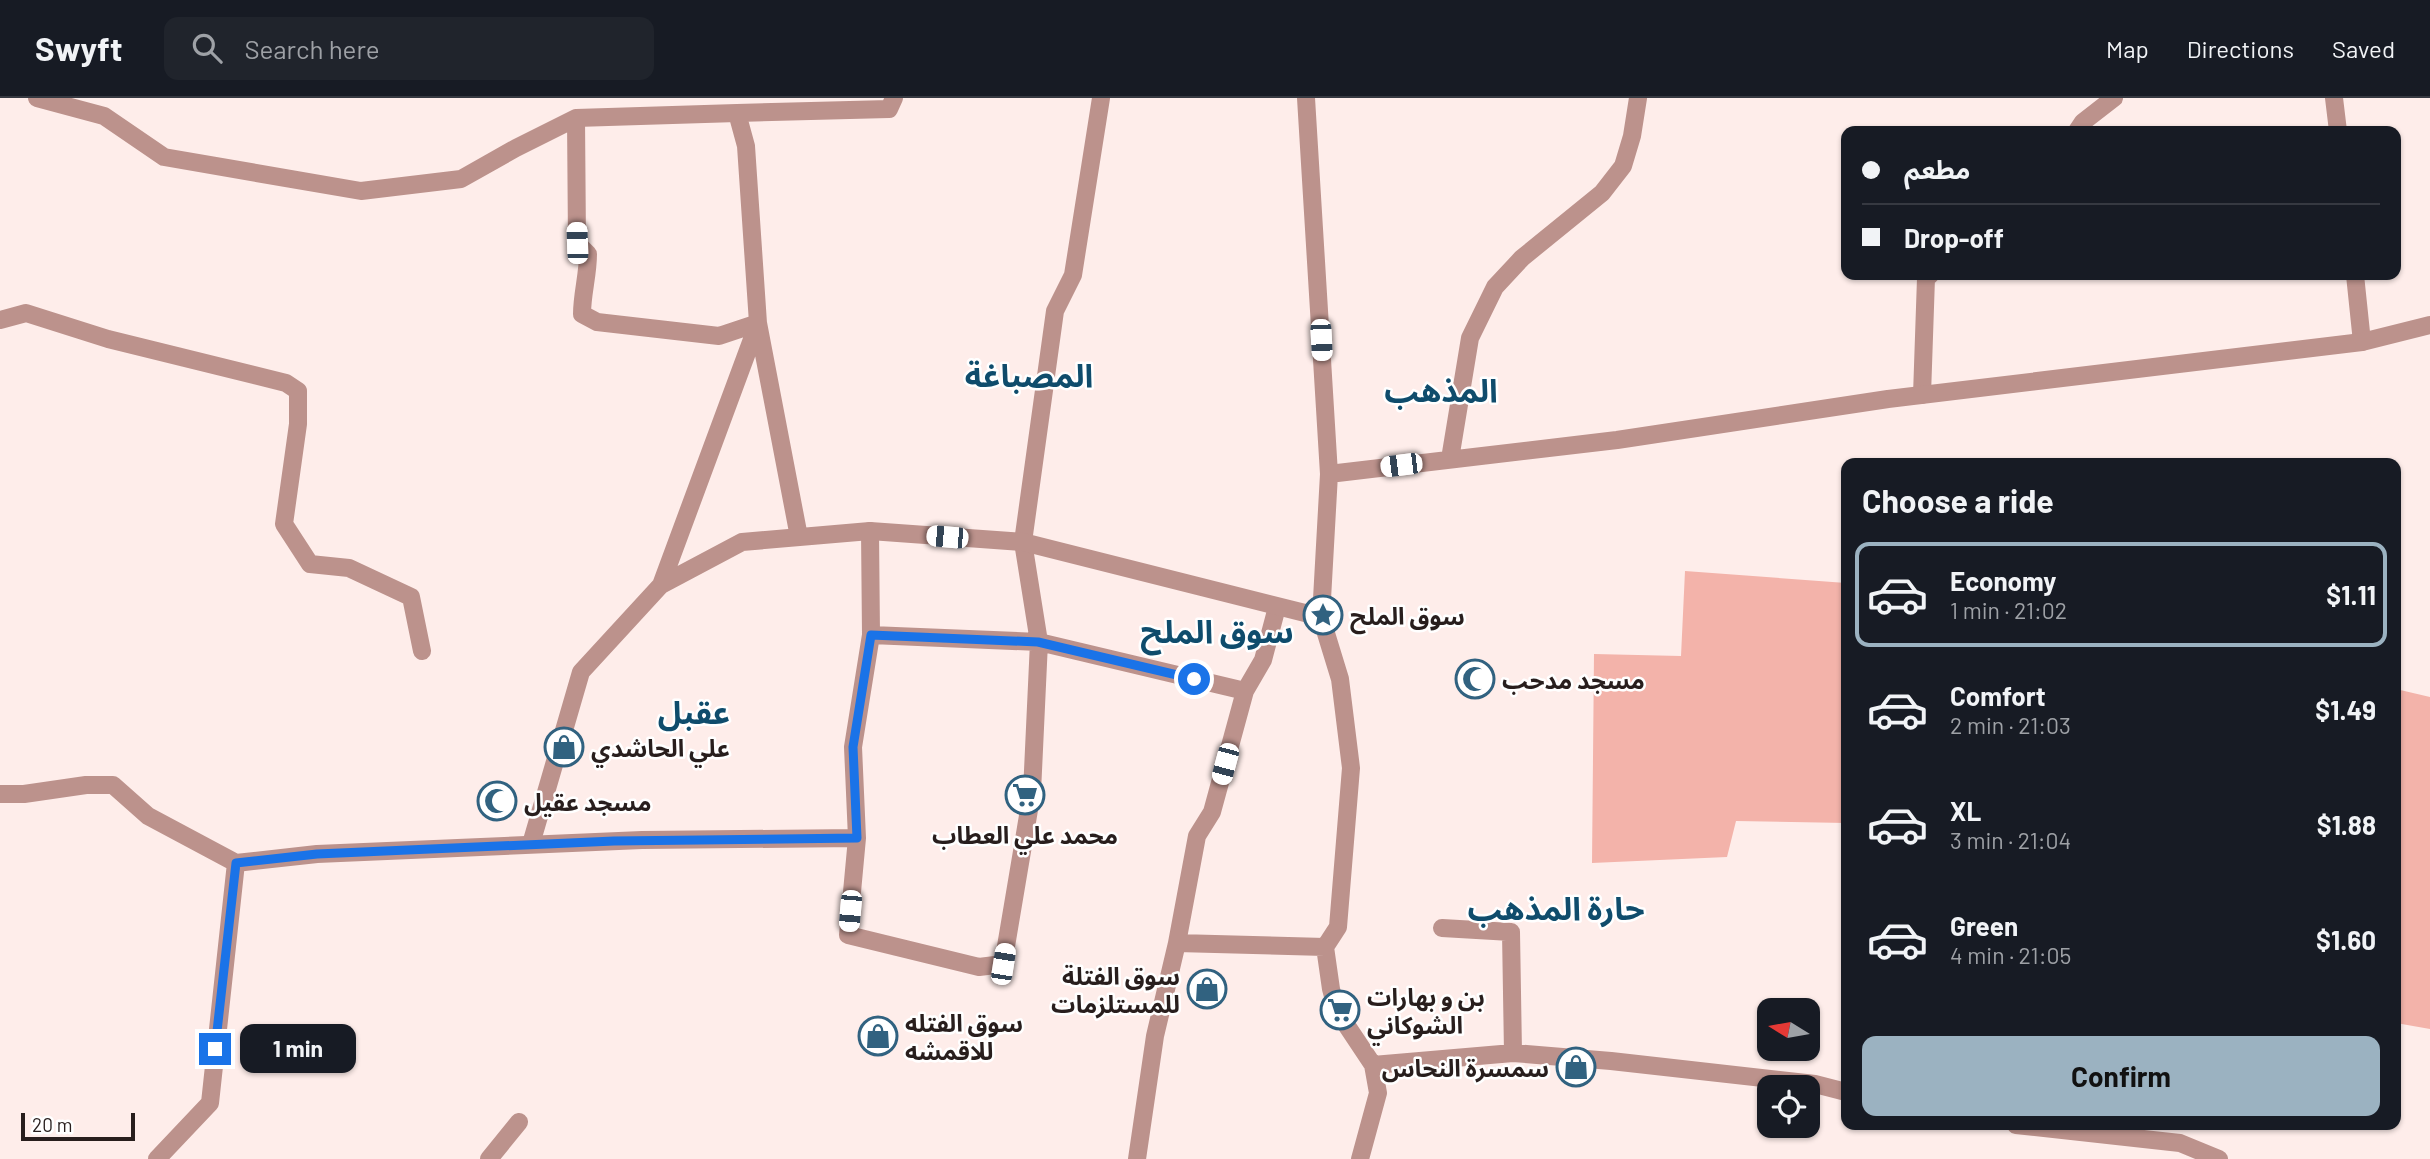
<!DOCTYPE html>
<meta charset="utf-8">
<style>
:root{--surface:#171b24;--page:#20242c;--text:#f1f3f6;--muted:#9ea1a6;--line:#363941;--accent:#9bb2c1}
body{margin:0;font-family:Barlow,"Noto Sans Arabic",sans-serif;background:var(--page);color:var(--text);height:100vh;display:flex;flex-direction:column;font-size:26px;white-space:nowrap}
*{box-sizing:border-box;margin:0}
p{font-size:23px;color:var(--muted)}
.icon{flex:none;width:38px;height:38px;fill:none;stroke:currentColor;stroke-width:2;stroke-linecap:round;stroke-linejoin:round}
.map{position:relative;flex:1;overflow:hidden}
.details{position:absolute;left:1841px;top:360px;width:560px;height:672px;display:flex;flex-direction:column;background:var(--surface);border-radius:14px;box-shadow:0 2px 5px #0004}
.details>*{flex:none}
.top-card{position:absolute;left:1841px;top:28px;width:560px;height:154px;border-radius:14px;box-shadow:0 2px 5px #0004;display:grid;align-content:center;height:154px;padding:0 21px;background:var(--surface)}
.needle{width:46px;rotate:281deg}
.controls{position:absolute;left:1757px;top:900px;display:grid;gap:14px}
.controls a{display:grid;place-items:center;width:63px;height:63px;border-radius:14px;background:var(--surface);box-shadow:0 2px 5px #0004;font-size:35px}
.scale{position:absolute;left:21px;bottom:18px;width:114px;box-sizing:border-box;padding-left:7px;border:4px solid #281e1d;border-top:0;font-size:19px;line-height:24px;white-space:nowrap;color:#281e1d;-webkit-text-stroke:5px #fff;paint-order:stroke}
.end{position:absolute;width:32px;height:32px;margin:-16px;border:9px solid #1a73e8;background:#fff;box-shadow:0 0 0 4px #fff}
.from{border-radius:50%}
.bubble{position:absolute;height:49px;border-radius:14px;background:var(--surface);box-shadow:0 2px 5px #0004;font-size:23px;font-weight:700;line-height:49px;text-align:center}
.car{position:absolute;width:21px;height:42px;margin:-21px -10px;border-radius:9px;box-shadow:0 0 5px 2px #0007;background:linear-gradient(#fff 24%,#345 0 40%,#fff 0 76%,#345 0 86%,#fff 0)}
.top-card b{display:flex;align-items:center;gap:24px;height:66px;font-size:26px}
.top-card b+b{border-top:2px solid var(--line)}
.top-card i{width:18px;height:18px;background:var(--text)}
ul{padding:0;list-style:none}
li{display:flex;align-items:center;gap:21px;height:105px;margin:0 14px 10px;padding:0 7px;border:4px solid transparent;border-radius:14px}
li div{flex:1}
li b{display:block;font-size:26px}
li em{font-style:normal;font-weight:700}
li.selected{border-color:var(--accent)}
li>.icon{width:63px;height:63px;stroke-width:1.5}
h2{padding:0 21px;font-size:32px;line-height:84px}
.primary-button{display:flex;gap:14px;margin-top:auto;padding:14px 21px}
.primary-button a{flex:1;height:80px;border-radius:14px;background:var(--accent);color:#111;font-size:28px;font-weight:700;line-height:80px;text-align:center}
header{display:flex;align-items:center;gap:42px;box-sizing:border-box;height:98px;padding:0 35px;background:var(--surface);border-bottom:2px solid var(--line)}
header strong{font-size:33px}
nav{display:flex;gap:38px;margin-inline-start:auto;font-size:24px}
.search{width:490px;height:63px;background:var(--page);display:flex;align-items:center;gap:18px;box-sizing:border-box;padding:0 24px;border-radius:14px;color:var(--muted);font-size:26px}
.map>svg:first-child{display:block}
.green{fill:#f3b3aa}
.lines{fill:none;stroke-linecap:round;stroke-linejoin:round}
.service{stroke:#bc928c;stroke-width:18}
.minor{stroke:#bc928c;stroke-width:18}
.route{stroke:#1a73e8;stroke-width:9}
.labels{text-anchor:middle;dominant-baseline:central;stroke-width:5;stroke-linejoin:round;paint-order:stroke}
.poi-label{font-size:24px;font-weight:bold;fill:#281e1d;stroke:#fff;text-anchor:start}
.district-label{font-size:32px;font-weight:bold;fill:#0f4c6c;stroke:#fff}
</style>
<header>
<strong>Swyft</strong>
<div class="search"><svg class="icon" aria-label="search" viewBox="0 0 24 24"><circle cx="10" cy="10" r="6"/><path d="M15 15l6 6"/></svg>Search here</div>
<nav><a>Map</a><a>Directions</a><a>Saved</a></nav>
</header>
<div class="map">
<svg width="2430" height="1061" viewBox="0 0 2430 1061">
<rect width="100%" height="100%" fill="#feedea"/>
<path class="green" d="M1685,473L1846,485V725L1736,723L1727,759L1592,765L1594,556L1681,558Z
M2396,591L2430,599V931L2396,925Z"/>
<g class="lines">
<path class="service" d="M2334,0L2338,33
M2077,33L2083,24L2114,0
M2355,177L2362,244
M0,222L26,215L108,241L286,285L298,293V326L284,426L310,466L349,470L411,499L422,553
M1922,297L1926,180L1930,177
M1321,519L1340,581L1351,670L1338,829L1325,849
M871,537L1039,544L1245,593L1263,562L1277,509
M0,696H24L86,687H113L148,718L236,765
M857,740L853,649L871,537L870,433
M1442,830L1511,834L1513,955
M1177,845L1197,738L1212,714L1245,593
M2016,1027L2180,1045L2219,1061
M157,1061L210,1005L236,765L317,756L642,742L857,740L848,837L979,869L1003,866L1032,694L1039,544L1023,444L1055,213L1073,177L1101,0
M489,1061L519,1024
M1137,1061L1155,938L1177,845L1325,849L1331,891L1337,913L1373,967
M1360,1061L1378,995L1373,967L1513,955L1611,963L1815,986L1846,994"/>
<path class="minor" d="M37,0L104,18L164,59L361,93L461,81L516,50L576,20L737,15
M576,20L577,145L588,156C588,177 582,196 582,216L597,224L719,238L758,225
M1450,361L1470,240L1495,189L1522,160L1602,95L1623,68L1632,38L1638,0
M1329,376L1617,342L1888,301L2362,244L2430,227
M799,439L758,225L746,48L737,15L889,11L894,0
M661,487L758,225
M531,746L581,574L661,487L742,444L870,433L1023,444L1321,519L1329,376L1306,0"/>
</g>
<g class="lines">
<path class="route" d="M215,951L236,765L317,756L614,743L857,740L853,649L871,537L1038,544L1194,581"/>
</g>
<defs>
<symbol id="sight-ring" viewBox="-11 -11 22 22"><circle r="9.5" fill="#fff" stroke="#316280" stroke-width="1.5"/><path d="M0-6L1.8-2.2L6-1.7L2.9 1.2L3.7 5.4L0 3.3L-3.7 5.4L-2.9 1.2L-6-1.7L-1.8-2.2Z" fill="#316280"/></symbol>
<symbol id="mosque-ring" viewBox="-11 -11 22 22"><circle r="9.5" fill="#fff" stroke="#316280" stroke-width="1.5"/><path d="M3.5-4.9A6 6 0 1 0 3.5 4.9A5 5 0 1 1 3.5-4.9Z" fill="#316280"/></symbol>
<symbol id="shop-ring" viewBox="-11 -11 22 22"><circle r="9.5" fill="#fff" stroke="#316280" stroke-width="1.5"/><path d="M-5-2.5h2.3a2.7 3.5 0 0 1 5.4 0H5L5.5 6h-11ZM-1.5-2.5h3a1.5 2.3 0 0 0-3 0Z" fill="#316280"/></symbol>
<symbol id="supermarket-ring" viewBox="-11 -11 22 22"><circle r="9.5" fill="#fff" stroke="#316280" stroke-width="1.5"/><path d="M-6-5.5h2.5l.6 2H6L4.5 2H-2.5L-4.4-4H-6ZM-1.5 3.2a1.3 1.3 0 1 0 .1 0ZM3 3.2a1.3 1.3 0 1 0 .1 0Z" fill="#316280"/></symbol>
</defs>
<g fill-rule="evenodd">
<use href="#sight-ring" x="1301" y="495" width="44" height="44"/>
<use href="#mosque-ring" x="1453" y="559" width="44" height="44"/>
<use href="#shop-ring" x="542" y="627" width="44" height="44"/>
<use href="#supermarket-ring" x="1003" y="675" width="44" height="44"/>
<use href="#mosque-ring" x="475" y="681" width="44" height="44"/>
<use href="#shop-ring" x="1185" y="869" width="44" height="44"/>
<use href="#supermarket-ring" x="1318" y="890" width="44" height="44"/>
<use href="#shop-ring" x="856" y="916" width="44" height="44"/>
<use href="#shop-ring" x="1554" y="947" width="44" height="44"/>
</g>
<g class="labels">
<g class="poi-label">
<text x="1350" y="517">سوق الملح</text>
<text x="1502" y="581">مسجد مدحب</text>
<text x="591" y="649">علي الحاشدي</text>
<text x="524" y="703">مسجد عقيل</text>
<text x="1025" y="736" text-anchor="middle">محمد علي العطاب</text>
<text x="1180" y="877" text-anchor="end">سوق الفتلة<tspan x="1180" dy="28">للمستلزمات</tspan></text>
<text x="1367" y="898">بن و بهارات<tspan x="1367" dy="28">الشوكاني</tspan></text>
<text x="905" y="924">سوق الفتله<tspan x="905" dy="28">للاقمشه</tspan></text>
<text x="1549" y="969" text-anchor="end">سمسرة النحاس</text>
</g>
<g class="district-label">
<text x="1029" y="276">المصباغة</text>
<text x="1441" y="291">المذهب</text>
<text x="1217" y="532">سوق الملح</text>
<text x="694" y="613">عقبل</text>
<text x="1556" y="809">حارة المذهب</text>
</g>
</g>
</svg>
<div class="controls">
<a><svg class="needle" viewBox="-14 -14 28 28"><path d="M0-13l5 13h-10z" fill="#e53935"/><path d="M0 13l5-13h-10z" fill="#9ea1a6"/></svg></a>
<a><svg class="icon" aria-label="locate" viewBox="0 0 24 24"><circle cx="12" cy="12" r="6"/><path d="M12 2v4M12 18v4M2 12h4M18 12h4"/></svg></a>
</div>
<div class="scale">20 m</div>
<i class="end from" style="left:1194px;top:581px"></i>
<i class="end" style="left:215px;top:951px"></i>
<div class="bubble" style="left:240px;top:926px;width:116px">1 min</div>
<i class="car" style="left:577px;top:145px;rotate:358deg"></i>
<i class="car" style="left:1321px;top:242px;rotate:177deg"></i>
<i class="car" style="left:1401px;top:367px;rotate:263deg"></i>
<i class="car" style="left:947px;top:439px;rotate:275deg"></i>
<i class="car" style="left:1225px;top:666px;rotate:195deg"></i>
<i class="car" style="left:850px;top:813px;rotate:185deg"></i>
<i class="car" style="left:1003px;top:866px;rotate:9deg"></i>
<div class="top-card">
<b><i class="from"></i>مطعم</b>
<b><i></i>Drop-off</b>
</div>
<section class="details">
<h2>Choose a ride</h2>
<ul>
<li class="selected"><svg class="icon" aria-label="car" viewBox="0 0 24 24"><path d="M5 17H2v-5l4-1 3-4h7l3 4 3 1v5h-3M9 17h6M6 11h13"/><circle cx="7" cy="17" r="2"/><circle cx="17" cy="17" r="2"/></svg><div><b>Economy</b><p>1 min · 21:02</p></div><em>$1.11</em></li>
<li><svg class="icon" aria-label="car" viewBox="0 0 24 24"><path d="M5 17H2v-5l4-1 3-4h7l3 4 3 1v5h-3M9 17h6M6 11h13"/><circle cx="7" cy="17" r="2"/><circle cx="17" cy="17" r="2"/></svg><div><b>Comfort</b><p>2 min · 21:03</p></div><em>$1.49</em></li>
<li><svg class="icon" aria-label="car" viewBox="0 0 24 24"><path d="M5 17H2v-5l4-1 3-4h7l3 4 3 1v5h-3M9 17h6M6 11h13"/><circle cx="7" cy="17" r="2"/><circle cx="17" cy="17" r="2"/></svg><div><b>XL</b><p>3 min · 21:04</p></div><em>$1.88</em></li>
<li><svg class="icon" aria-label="car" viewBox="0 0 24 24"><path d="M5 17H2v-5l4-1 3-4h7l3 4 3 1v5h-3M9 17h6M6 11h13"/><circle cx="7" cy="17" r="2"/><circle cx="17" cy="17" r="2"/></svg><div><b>Green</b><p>4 min · 21:05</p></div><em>$1.60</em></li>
</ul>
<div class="primary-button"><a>Confirm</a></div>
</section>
</div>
